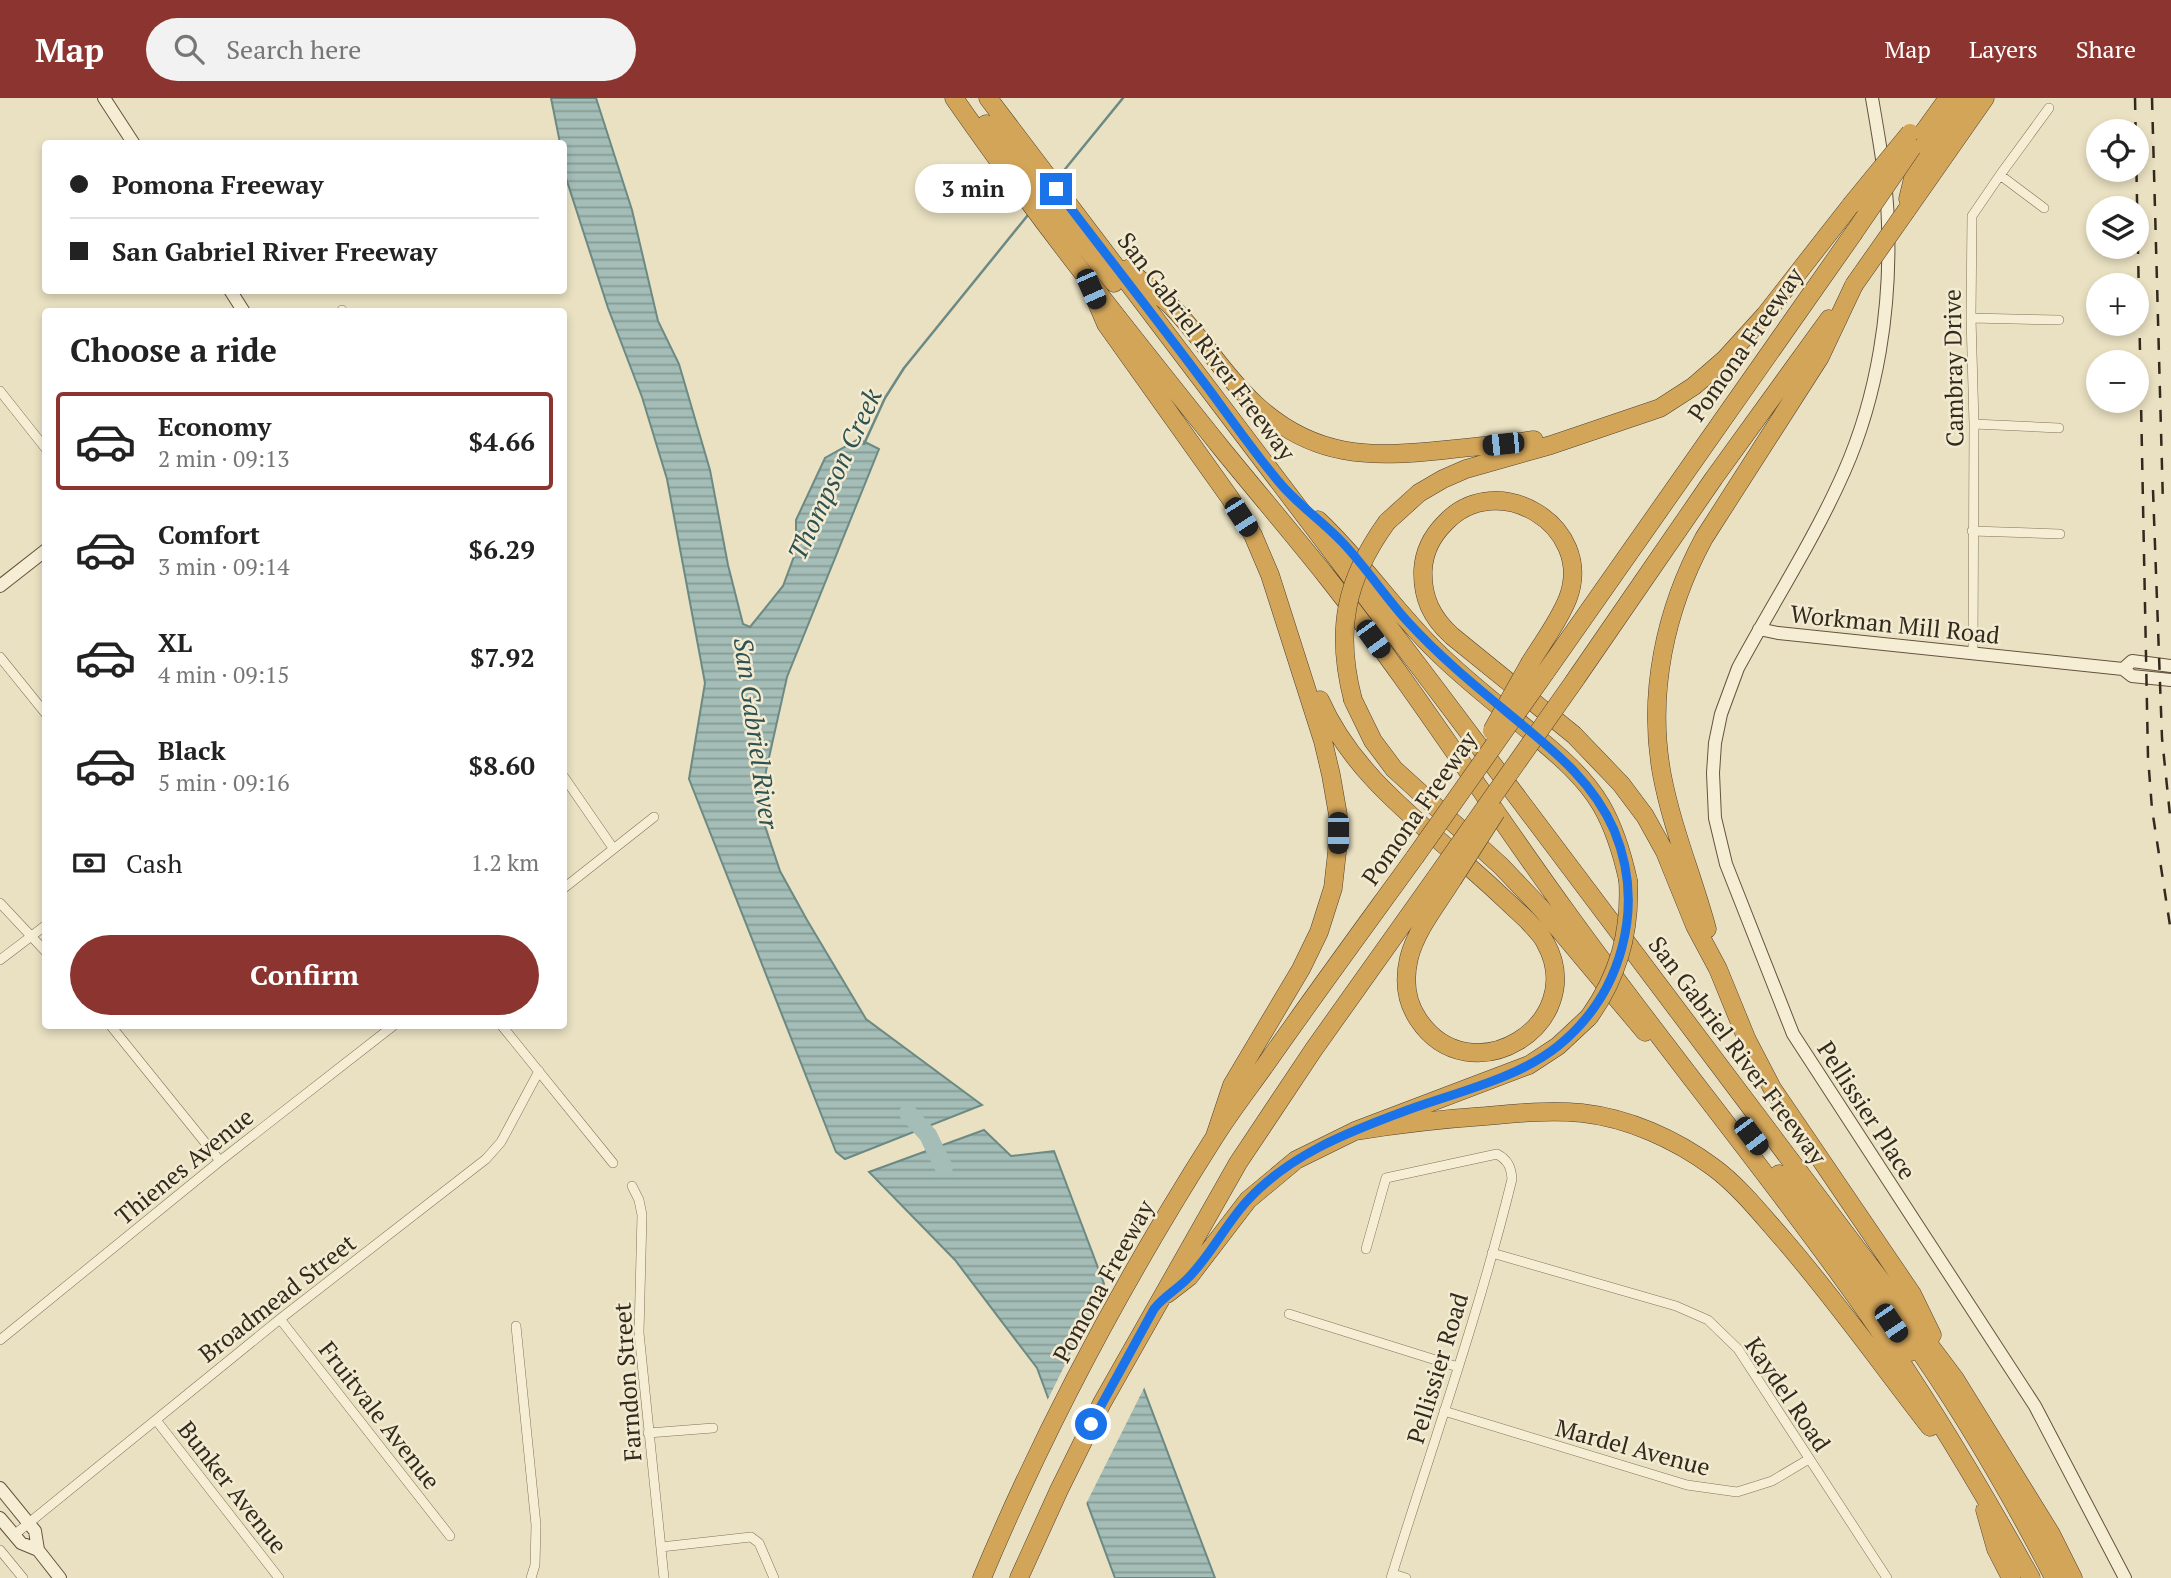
<!DOCTYPE html>
<meta charset="utf-8">
<style>
:root{--surface:#fff;--page:#f2f2f2;--text:#222;--muted:#767676;--line:#e0e0e0;--accent:#8c3530}
body{margin:0;font-family:"PT Serif",serif;background:var(--page);color:var(--text);height:100vh;display:flex;flex-direction:column;font-size:26px;white-space:nowrap}
*{box-sizing:border-box;margin:0}
p{font-size:23px;color:var(--muted)}
.icon{flex:none;width:38px;height:38px;fill:none;stroke:currentColor;stroke-width:2;stroke-linecap:round;stroke-linejoin:round}
.map{position:relative;flex:1;overflow:hidden}
.details{position:absolute;left:42px;top:210px;width:525px;height:721px;display:flex;flex-direction:column;background:var(--surface);border-radius:7px;box-shadow:0 4px 10px #0003}
.details>*{flex:none}
.top-card{position:absolute;left:42px;top:42px;width:525px;height:154px;border-radius:7px;box-shadow:0 4px 10px #0003;display:grid;align-content:center;height:154px;padding:0 28px;background:var(--surface)}
.controls{position:absolute;left:2086px;top:21px;display:grid;gap:14px}
.controls a{display:grid;place-items:center;width:63px;height:63px;border-radius:50%;background:var(--surface);box-shadow:0 4px 10px #0003;font-size:35px}
.end{position:absolute;width:32px;height:32px;margin:-16px;border:9px solid #1a73e8;background:#fff;box-shadow:0 0 0 4px #fff}
.from{border-radius:50%}
.bubble{position:absolute;height:49px;border-radius:24px;background:var(--surface);box-shadow:0 4px 10px #0003;font-size:23px;font-weight:700;line-height:49px;text-align:center}
.car{position:absolute;width:21px;height:42px;margin:-21px -10px;border-radius:9px;box-shadow:0 0 5px 2px #0007;background:linear-gradient(#222 24%,#8ab4d8 0 40%,#222 0 76%,#8ab4d8 0 86%,#222 0)}
.top-card b{display:flex;align-items:center;gap:24px;height:66px;font-size:26px}
.top-card b+b{border-top:2px solid var(--line)}
.top-card i{width:18px;height:18px;background:var(--text)}
ul{padding:0;list-style:none}
li{display:flex;align-items:center;gap:21px;height:98px;margin:0 14px 10px;padding:0 14px;border:4px solid transparent;border-radius:7px}
li div{flex:1}
li b{display:block;font-size:26px}
li em{font-style:normal;font-weight:700}
li.active{border-color:var(--accent)}
li>.icon{width:63px;height:63px;stroke-width:1.5}
h2{padding:0 28px;font-size:32px;line-height:84px}
.pay{display:flex;align-items:center;gap:18px;height:77px;padding:0 28px;font-size:26px}
.pay p{margin-inline-start:auto}
.cta{display:flex;gap:14px;margin-top:auto;padding:14px 28px}
.cta a{flex:1;height:80px;border-radius:42px;background:var(--accent);color:#fff;font-size:28px;font-weight:700;line-height:80px;text-align:center}
header{display:flex;align-items:center;gap:42px;box-sizing:border-box;height:98px;padding:0 35px;background:var(--accent);color:#fff}
header strong{font-size:33px}
nav{display:flex;gap:38px;margin-inline-start:auto;font-size:24px}
.search{width:490px;height:63px;background:var(--page);display:flex;align-items:center;gap:18px;box-sizing:border-box;padding:0 24px;border-radius:38px;color:var(--muted);font-size:26px}
.map>svg:first-child{display:block}
.water{fill:url(#water-rules);stroke:#6c8a84;stroke-width:2}
.pier{fill:#eae1c2}
.lines{fill:none;stroke-linecap:round;stroke-linejoin:round}
.stream{stroke:#6c8a84;stroke-width:2.5}
.river{stroke:#a4bdb7;stroke-width:18}
.street-casing{stroke:#82725b;stroke-width:10}
.secondary-casing{stroke:#64533e;stroke-width:14}
.highway-casing{stroke:#50412f;stroke-width:19}
.street{stroke:#f6eed4;stroke-width:9}
.secondary{stroke:#f6eed4;stroke-width:12}
.highway{stroke:#d3a559;stroke-width:18}
.rail{stroke:#332a1e;stroke-width:2.5;stroke-dasharray:12 12;stroke-linecap:butt}
.highway-bridge-casing{stroke:#50412f;stroke-width:19;stroke-linecap:butt}
.highway-bridge{stroke:#d3a559;stroke-width:18}
.route{stroke:#1a73e8;stroke-width:9}
.labels{text-anchor:middle;dominant-baseline:central;stroke-width:5;stroke-linejoin:round;paint-order:stroke}
.street-label{font-size:24px;fill:#332a1e;stroke:#f2ebd1}
.water-label{font-size:26px;font-style:italic;fill:#2e5252;stroke:#f2ebd1}
</style>
<header>
<strong>Map</strong>
<div class="search"><svg class="icon" aria-label="search" viewBox="0 0 24 24"><circle cx="10" cy="10" r="6"/><path d="M15 15l6 6"/></svg>Search here</div>
<nav><a>Map</a><a>Layers</a><a>Share</a></nav>
</header>
<div class="map">
<svg width="2171" height="1480" viewBox="0 0 2171 1480">
<defs>
<pattern id="water-rules" width="6" height="5" patternUnits="userSpaceOnUse" patternTransform="scale(1.75)"><rect width="6" height="5" fill="#a4bdb7"/><path d="M0 2.5h6" fill="none" stroke="#869a94"/></pattern>
</defs>
<rect width="100%" height="100%" fill="#eae1c2"/>
<path class="water" d="M551,0H596L632,112L658,223L679,266L710,372L728,467L743,526L750,529L783,488L796,453V422L825,360L859,341L879,351L787,579L766,673L763,722L780,773L807,822L866,921L982,1007L845,1061L836,1054L689,681L705,585L667,381L642,299L608,210L566,80L564,46L560,45Z
M984,1032L1011,1058L1054,1053L1215,1480H1115L1037,1270L955,1162L869,1074Z"/>
<path class="pier" d="M1107,1182L1146,1286L1085,1408L1046,1305Z"/>
<g class="lines">
<path class="stream" d="M1057,81L1123,0
M864,346L885,300L904,270L1028,117"/>
<path class="river" d="M908,1015L928,1037L944,1070"/>
<defs>
<path id="street" d="M2000,77L2044,110
M341,214L342,212
M1971,220L2059,222
M0,293L46,351
M1974,326L2059,330
M1972,433L2060,436
M1973,555L1974,326L1971,220L1972,118L2000,77L2049,10
M0,559L46,616
M564,679L613,750
M564,790L654,719
M0,805L46,854
M0,862L46,827
M111,928L220,1063
M502,928L613,1065
M632,1088L639,1102L642,1117L639,1235L664,1480
M1366,1151L1386,1080L1497,1056C1508,1062 1511,1069 1512,1081C1479,1216 1432,1348 1391,1480
M1492,1155L1676,1208L1708,1222L1738,1251L1887,1480
M1289,1216L1458,1269
M280,1221L450,1438
M516,1228L536,1427L535,1467L531,1480
M0,1242L220,1063L393,928
M1444,1313L1687,1387L1737,1394L1772,1383L1809,1361
M156,1322L279,1480
M648,1335L713,1330
M14,1437L280,1221L486,1061L501,1044L539,973
M661,1449L751,1439L759,1445L774,1480
M0,1452L23,1480
M1393,1476L1406,1480"/>
<path id="secondary" d="M104,0L134,46
M1872,0C1879,41 1887,84 1888,126C1891,210 1878,297 1844,374C1814,442 1773,505 1738,570L1721,616L1715,645L1713,675L1715,720L1726,766L1793,936L2035,1308L2125,1480
M230,192L244,214
M0,488L46,452
M1759,531L1778,535L2123,571L2132,578L2171,582
M2123,571L2132,563L2171,568
M0,1390L35,1433L38,1452
M0,1420L21,1445L38,1452L60,1480"/>
<path id="highway" d="M954,0C1038,121 1130,236 1222,351C1257,394 1293,436 1327,479C1411,585 1484,700 1563,809C1665,951 1777,1085 1877,1229C1933,1309 1983,1394 2031,1480
M988,0L1436,591L1955,1281L2051,1436L2073,1480
M986,26L1077,146
M1912,50L1948,0
M1908,101L1914,76L1968,0
M1906,113L1985,0
M1073,133L1114,185
M1127,171C1142,184 1158,195 1172,209C1202,239 1223,277 1255,306C1313,360 1370,360 1444,352C1474,349 1504,346 1534,342
M1095,200L1106,226L1230,400L1253,437L1270,477L1323,643L1331,677L1338,717L1337,754L1333,790L1319,834L1301,871L1232,987L1215,1038
M1318,422C1361,462 1393,511 1435,552C1465,582 1499,608 1532,635C1557,656 1584,678 1601,707C1615,731 1622,755 1628,782
M1387,424L1419,395L1443,381L1466,371L1551,347L1660,310L1694,288L1725,261L1765,217L1851,107
M1530,565C1543,544 1559,523 1568,500C1595,428 1497,369 1445,425C1432,438 1424,454 1423,472C1422,500 1432,520 1452,538L1574,637L1621,686L1645,718L1665,754L1695,828L1718,871L1747,942L1772,990L1912,1196L1932,1237
M1545,575L1853,136
M1575,582L1714,380L1829,221
M1320,602C1349,668 1404,712 1457,758C1481,779 1505,801 1528,823C1534,830 1541,836 1545,844C1591,926 1470,1000 1418,921C1406,903 1404,881 1409,860C1416,832 1438,805 1453,781
M1353,602L1373,643L1394,671L1501,768L1541,810L1645,934
M1707,831C1693,779 1672,730 1662,677C1647,596 1665,512 1704,440L1820,259L1854,187
M1355,1033C1399,1026 1442,1021 1486,1018C1518,1015 1550,1012 1582,1015C1628,1020 1675,1041 1713,1069C1739,1088 1761,1116 1783,1141C1835,1201 1881,1266 1930,1329
M1779,1076L1877,1205L1910,1254
M1167,1196L1189,1179L1248,1102L1296,1062L1355,1033L1529,967L1558,948L1589,919
M1909,1238C1964,1315 2011,1397 2054,1480
M1985,1412L1996,1451L2011,1480
M982,1480C1046,1327 1125,1180 1214,1040C1230,1014 1249,990 1266,966C1315,896 1365,828 1415,759
M1019,1480L1059,1392L1102,1305L1238,1065L1314,951L1437,778"/>
</defs>
<use href="#street" class="street-casing"/>
<use href="#secondary" class="secondary-casing"/>
<use href="#highway" class="highway-casing"/>
<use href="#street" class="street"/>
<use href="#secondary" class="secondary"/>
<use href="#highway" class="highway"/>
<path class="rail" d="M2135,0L2148,659L2152,711L2171,834
M2152,0L2163,406
M2153,392L2162,640L2171,727"/>
<defs>
<path id="highway-bridge" d="M1851,107L1910,35
M1853,136L1912,50
M1854,187L1906,113
M1353,602C1335,533 1345,482 1387,424
M1492,633L1530,565
M1415,759L1545,575
M1437,778L1575,582
M1453,781L1496,714
M1589,919C1619,877 1631,833 1628,782"/>
</defs>
<use href="#highway-bridge" class="highway-bridge-casing"/>
<use href="#highway-bridge" class="highway-bridge"/>
</g>
<g class="lines">
<path class="route" d="M1056,91C1105,155 1154,218 1202,282C1227,315 1251,351 1279,384C1297,406 1322,423 1342,444C1366,469 1385,499 1408,524C1439,558 1473,586 1508,615C1550,650 1592,681 1614,732C1646,809 1622,896 1558,948C1517,981 1454,995 1405,1013C1348,1034 1289,1057 1247,1103C1226,1126 1210,1158 1189,1179C1178,1191 1164,1198 1154,1211L1091,1326"/>
</g>
<g class="labels">
<g class="street-label">
<text transform="translate(1745 246) rotate(-55)">Pomona Freeway</text>
<text transform="translate(1207 248) rotate(53)">San Gabriel River Freeway</text>
<text transform="translate(1953 270) rotate(-91)">Cambray Drive</text>
<text transform="translate(1895 526) rotate(6)">Workman Mill Road</text>
<text transform="translate(1419 710) rotate(-55)">Pomona Freeway</text>
<text transform="translate(1738 952) rotate(53)">San Gabriel River Freeway</text>
<text transform="translate(1867 1012) rotate(57)">Pellissier Place</text>
<text transform="translate(184 1068) rotate(-39)">Thienes Avenue</text>
<text transform="translate(1103 1183) rotate(-61)">Pomona Freeway</text>
<text transform="translate(277 1200) rotate(-38)">Broadmead Street</text>
<text transform="translate(1437 1270) rotate(-73)">Pellissier Road</text>
<text transform="translate(627 1284) rotate(-94)">Farndon Street</text>
<text transform="translate(1788 1296) rotate(56)">Kaydel Road</text>
<text transform="translate(380 1317) rotate(52)">Fruitvale Avenue</text>
<text transform="translate(1633 1349) rotate(15)">Mardel Avenue</text>
<text transform="translate(233 1389) rotate(52)">Bunker Avenue</text>
</g>
<g class="water-label">
<text transform="translate(834 376) rotate(-65)">Thompson Creek</text>
<text transform="translate(757 635) rotate(82)">San Gabriel River</text>
</g>
</g>
</svg>
<div class="controls">
<a><svg class="icon" aria-label="locate" viewBox="0 0 24 24"><circle cx="12" cy="12" r="6"/><path d="M12 2v4M12 18v4M2 12h4M18 12h4"/></svg></a>
<a><svg class="icon" aria-label="layers" viewBox="0 0 24 24"><path d="M12 4l9 5-9 5-9-5zM3 14l9 5 9-5"/></svg></a>
<a>+</a>
<a>−</a>
</div>
<i class="end from" style="left:1091px;top:1326px"></i>
<i class="end" style="left:1056px;top:91px"></i>
<div class="bubble" style="left:915px;top:66px;width:116px">3 min</div>
<i class="car" style="left:1091px;top:191px;rotate:156deg"></i>
<i class="car" style="left:1503px;top:346px;rotate:264deg"></i>
<i class="car" style="left:1241px;top:419px;rotate:147deg"></i>
<i class="car" style="left:1373px;top:541px;rotate:144deg"></i>
<i class="car" style="left:1338px;top:735px;rotate:180deg"></i>
<i class="car" style="left:1751px;top:1038px;rotate:143deg"></i>
<i class="car" style="left:1891px;top:1225px;rotate:146deg"></i>
<div class="top-card">
<b><i class="from"></i>Pomona Freeway</b>
<b><i></i>San Gabriel River Freeway</b>
</div>
<section class="details">
<h2>Choose a ride</h2>
<ul>
<li class="active"><svg class="icon" aria-label="car" viewBox="0 0 24 24"><path d="M5 17H2v-5l4-1 3-4h7l3 4 3 1v5h-3M9 17h6M6 11h13"/><circle cx="7" cy="17" r="2"/><circle cx="17" cy="17" r="2"/></svg><div><b>Economy</b><p>2 min · 09:13</p></div><em>$4.66</em></li>
<li><svg class="icon" aria-label="car" viewBox="0 0 24 24"><path d="M5 17H2v-5l4-1 3-4h7l3 4 3 1v5h-3M9 17h6M6 11h13"/><circle cx="7" cy="17" r="2"/><circle cx="17" cy="17" r="2"/></svg><div><b>Comfort</b><p>3 min · 09:14</p></div><em>$6.29</em></li>
<li><svg class="icon" aria-label="car" viewBox="0 0 24 24"><path d="M5 17H2v-5l4-1 3-4h7l3 4 3 1v5h-3M9 17h6M6 11h13"/><circle cx="7" cy="17" r="2"/><circle cx="17" cy="17" r="2"/></svg><div><b>XL</b><p>4 min · 09:15</p></div><em>$7.92</em></li>
<li><svg class="icon" aria-label="car" viewBox="0 0 24 24"><path d="M5 17H2v-5l4-1 3-4h7l3 4 3 1v5h-3M9 17h6M6 11h13"/><circle cx="7" cy="17" r="2"/><circle cx="17" cy="17" r="2"/></svg><div><b>Black</b><p>5 min · 09:16</p></div><em>$8.60</em></li>
</ul>
<div class="pay"><svg class="icon" aria-label="cash" viewBox="0 0 24 24"><path d="M3 7h18v10H3z"/><circle cx="12" cy="12" r="2"/></svg>Cash<p>1.2 km</p></div>
<div class="cta"><a>Confirm</a></div>
</section>
</div>
